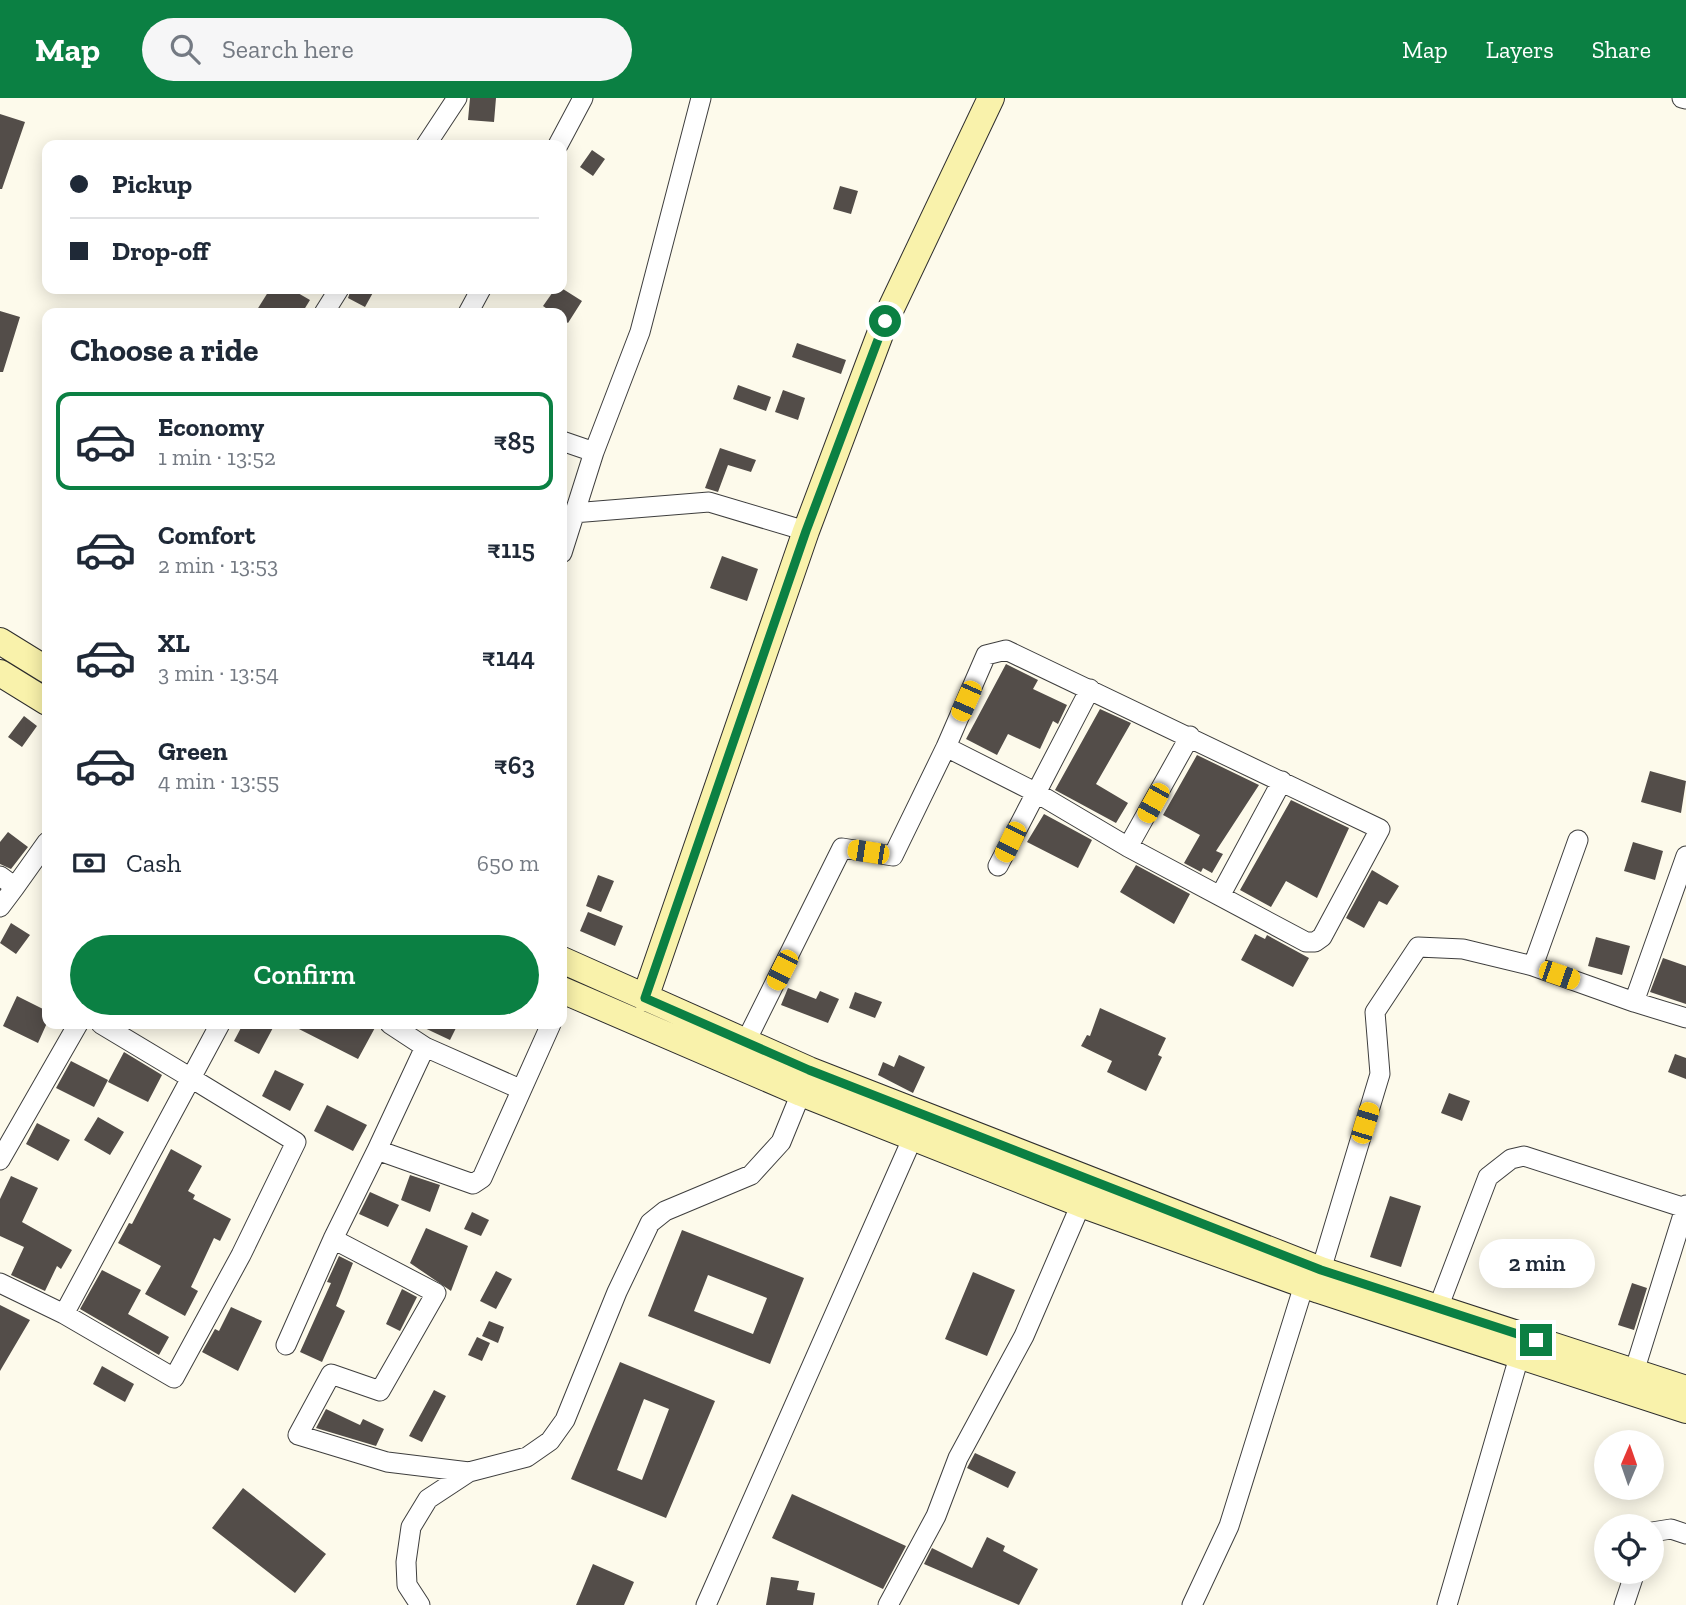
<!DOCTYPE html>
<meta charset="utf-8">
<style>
:root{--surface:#fff;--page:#f6f6f7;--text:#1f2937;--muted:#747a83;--line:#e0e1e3;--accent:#0b8043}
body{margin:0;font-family:"Zilla Slab",serif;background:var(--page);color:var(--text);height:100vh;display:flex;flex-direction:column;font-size:26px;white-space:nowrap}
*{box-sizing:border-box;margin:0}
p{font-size:23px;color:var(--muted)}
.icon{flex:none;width:38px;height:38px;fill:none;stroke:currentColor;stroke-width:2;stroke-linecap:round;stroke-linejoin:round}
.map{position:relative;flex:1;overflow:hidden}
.side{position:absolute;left:42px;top:210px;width:525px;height:721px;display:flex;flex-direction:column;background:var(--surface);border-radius:14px;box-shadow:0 4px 18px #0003}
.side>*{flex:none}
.top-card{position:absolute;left:42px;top:42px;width:525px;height:154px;border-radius:14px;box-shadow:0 4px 18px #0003;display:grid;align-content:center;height:154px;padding:0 28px;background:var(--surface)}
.needle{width:46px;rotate:2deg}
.buttons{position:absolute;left:1594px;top:1332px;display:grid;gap:14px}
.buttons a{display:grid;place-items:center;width:70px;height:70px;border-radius:50%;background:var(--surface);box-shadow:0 4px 18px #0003;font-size:35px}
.end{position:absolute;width:32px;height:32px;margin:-16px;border:9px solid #0b8043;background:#fff;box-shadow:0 0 0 4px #fff}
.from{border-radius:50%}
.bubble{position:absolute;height:49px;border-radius:24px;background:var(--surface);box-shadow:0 4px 18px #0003;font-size:23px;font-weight:600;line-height:49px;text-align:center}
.car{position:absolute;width:21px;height:42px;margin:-21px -10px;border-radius:9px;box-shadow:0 0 5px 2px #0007;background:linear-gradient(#f5c518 24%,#345 0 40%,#f5c518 0 76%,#345 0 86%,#f5c518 0)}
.top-card b{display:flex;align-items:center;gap:24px;height:66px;font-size:26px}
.top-card b+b{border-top:2px solid var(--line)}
.top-card i{width:18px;height:18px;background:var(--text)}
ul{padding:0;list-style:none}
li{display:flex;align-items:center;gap:21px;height:98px;margin:0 14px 10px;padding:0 14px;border:4px solid transparent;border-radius:14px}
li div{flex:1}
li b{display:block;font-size:26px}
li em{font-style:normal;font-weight:600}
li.on{border-color:var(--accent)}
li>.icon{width:63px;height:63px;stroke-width:1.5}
h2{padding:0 28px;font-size:32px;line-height:84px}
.pay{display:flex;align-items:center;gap:18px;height:77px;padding:0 28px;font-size:26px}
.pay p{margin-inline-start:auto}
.action{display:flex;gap:14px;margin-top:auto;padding:14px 28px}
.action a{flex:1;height:80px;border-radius:42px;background:var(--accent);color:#fff;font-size:28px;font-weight:600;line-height:80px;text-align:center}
header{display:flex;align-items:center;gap:42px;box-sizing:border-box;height:98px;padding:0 35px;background:var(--accent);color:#fff}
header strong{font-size:33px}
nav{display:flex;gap:38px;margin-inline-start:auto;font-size:24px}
.search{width:490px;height:63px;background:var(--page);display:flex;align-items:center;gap:18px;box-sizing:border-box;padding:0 24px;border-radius:38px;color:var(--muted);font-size:26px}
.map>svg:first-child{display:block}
.building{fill:#534d49;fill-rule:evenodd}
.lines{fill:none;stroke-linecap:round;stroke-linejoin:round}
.street-casing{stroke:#3e3e3e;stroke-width:21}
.secondary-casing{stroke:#2d2d2d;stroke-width:28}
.street{stroke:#fff;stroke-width:19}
.secondary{stroke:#f9f2ab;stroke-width:26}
.route{stroke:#0b8043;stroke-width:9}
</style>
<header>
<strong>Map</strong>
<div class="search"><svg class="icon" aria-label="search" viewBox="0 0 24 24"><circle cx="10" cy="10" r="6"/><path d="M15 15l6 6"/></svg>Search here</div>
<nav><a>Map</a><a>Layers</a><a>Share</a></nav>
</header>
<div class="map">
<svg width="1686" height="1507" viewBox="0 0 1686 1507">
<rect width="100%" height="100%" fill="#fdfaeb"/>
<path class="building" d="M470,0H496L494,24L468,22Z
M0,16L25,24L2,91H0Z
M592,52L605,61L593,78L580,69Z
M840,88L858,93L851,116L833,111Z
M270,191H291L310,202L302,215H255Z
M351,191H375L365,209L348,200Z
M555,191H563L582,203L568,225L562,221V215H553L543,208Z
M0,213L20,219L3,274H0Z
M797,245L846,262L841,276L792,259Z
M738,287L771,299L766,313L733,301Z
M783,292L805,300L798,322L775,314Z
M720,350L756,362L751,374L728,367L718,394L705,390Z
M722,458L758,471L747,503L710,490Z
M1006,566L1038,582L1033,591L1067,607L1058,626L1053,623L1040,651L1008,636L997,657L966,641Z
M1100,611L1131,625L1096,686L1128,705L1116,725L1055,692Z
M24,618L37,628L22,649L8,639Z
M1197,657L1259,687L1216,753L1223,756L1212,775L1203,770L1201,774L1184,765L1200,737L1163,717Z
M1650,673L1686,683L1681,715L1641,704Z
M1291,702L1349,730L1317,800L1286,783L1271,809L1240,792Z
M1044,716L1092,742L1078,770L1027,744Z
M8,734L28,749L11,771L0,766V744Z
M1633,744L1663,753L1655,782L1624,773Z
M1136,767L1190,796L1174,826L1120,794Z
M1372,772L1399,788L1387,807L1379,803L1364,830L1346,820Z
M598,777L614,783L601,814L586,808Z
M588,814L623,828L615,848L580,833Z
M11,825L30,837L16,856L0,845Z
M1255,836L1265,841L1267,837L1309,860L1293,889L1241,862Z
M1596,839L1630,848L1622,877L1588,868Z
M1663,860L1686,868V906L1650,894Z
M788,890L816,901L820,893L839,901L828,925L781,907Z
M855,894L882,904L875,920L849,910Z
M17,898L47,913V925L38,945L3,928Z
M1100,910L1166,940L1158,957L1162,959L1146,993L1107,974L1112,963L1081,948L1087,937L1090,938Z
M243,926H275L259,956L234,943Z
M289,926H377L358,961Z
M416,926H458L450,942Z
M124,954L162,977L148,1004L108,984Z
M1675,956L1686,960V981L1668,974Z
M899,957L925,969L913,995L878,977L883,964L894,969Z
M71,963L108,982L94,1009L56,990Z
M275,972L304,986L290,1013L262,998Z
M1449,995L1470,1003L1462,1023L1441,1015Z
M327,1007L367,1027L353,1053L314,1033Z
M98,1019L124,1034L110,1057L84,1042Z
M37,1025L70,1042L58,1063L26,1046Z
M171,1051L202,1068L188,1093L195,1097L193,1101L231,1121L220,1143L214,1140L191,1189L198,1193L185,1218L145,1196L161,1168L118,1145L129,1125L132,1126Z
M410,1077L440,1087L430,1114L401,1102Z
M11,1078L38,1090L22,1124L72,1152L61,1171L57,1168L45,1193L11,1177L24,1149L0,1138V1101Z
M370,1094L399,1107L388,1129L359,1116Z
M1390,1098L1421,1108L1401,1169L1370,1159Z
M472,1114L489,1122L481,1138L464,1131Z
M426,1130L468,1148L451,1193L410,1165Z
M682,1132L804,1180L770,1266L648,1218ZM708,1177L767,1200L753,1236L694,1213Z
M339,1158L353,1165L336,1208L345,1213L322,1264L300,1254L331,1185L327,1184Z
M102,1172L141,1192L128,1216L169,1239L159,1257L80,1211Z
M496,1173L512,1181L496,1211L480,1203Z
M973,1174L1015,1192L987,1258L945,1241Z
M1632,1185L1647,1190L1634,1232L1618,1227Z
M402,1191L417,1199L400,1233L386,1226Z
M0,1207L30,1222L0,1273Z
M231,1209L262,1223L238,1273L202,1254L215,1231L219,1233Z
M489,1223L504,1229L498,1245L482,1238Z
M477,1239L490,1245L482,1263L468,1257Z
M620,1264L715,1303L666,1420L571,1381ZM644,1301L669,1311L642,1382L617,1372Z
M102,1268L134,1286L125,1304L93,1286Z
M434,1292L446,1298L422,1344L409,1338Z
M326,1311L360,1327L363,1321L384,1331L376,1348L316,1330Z
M975,1355L1016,1374L1008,1390L967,1370Z
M243,1390L326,1456L295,1495L212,1430Z
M792,1396L906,1448L883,1491L772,1440Z
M987,1439L1005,1448L1003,1453L1038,1471L1019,1507L924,1466L932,1450L972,1470Z
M593,1466L634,1484L624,1507H576Z
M771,1479L799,1483L797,1492L815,1495L813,1507H766Z"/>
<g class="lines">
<defs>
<path id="street" d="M1682,0L1686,1
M426,47L457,0
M558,47L583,0
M324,215L339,191
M468,215L481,191
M562,343L594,354L562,455
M594,354L640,234L701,0
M573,415L709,404L806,433
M1578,742L1533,868L1634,904
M1128,749L1190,638
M1686,758L1634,904L1686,920
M998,768L1090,591
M0,778L15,789L0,809
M15,789L47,744
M1220,798L1282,683
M390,926L425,949L520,991
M745,945L842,750L893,758L946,649L1035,694L1128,749L1306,844H1315L1322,839L1380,731L1006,552L986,557L946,649
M425,949L377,1052L473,1086L482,1080L551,926
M377,1052L333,1141L436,1195L380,1293L331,1276L298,1337L387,1364L469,1374
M0,1062L78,926
M1321,1172L1380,976L1375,914L1418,849L1463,851L1533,868
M0,1185L64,1216L191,980L101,926
M1438,1210L1488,1079L1511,1061L1524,1058L1685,1110
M64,1216L174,1280L241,1157L296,1044L191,980L220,926
M286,1247L333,1141
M1634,1274L1686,1107
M1652,1434L1671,1431L1686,1436
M420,1507L407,1487L406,1464L411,1429L428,1401L469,1374L527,1359L550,1343L565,1322L617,1194L650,1125L665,1113L751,1077L781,1044L801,995
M706,1507L913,1039
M888,1507L936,1418L958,1360L1024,1238L1081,1106
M1192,1507L1229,1428L1304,1187
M1447,1507L1519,1259
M1624,1507L1635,1474"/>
<path id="secondary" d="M0,543L47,572
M0,575L47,604
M562,862L809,972L1321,1172L1686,1291
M562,892L801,995L1081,1106L1319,1192L1686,1312
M645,900L806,433L885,223L991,0"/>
</defs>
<use href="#street" class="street-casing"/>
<use href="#secondary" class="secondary-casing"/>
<use href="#street" class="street"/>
<use href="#secondary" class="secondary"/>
</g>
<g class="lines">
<path class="route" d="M885,223L806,433L645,900L809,972L1321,1172L1536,1242"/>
</g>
</svg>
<div class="buttons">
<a><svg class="needle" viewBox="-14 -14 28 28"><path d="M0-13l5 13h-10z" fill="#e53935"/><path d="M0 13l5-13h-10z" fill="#747a83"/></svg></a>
<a><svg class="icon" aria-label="locate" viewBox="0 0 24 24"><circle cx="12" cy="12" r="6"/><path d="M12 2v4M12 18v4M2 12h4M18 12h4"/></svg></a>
</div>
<i class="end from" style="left:885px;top:223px"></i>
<i class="end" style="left:1536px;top:1242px"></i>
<div class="bubble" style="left:1479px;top:1141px;width:116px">2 min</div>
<i class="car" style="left:966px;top:603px;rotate:204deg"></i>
<i class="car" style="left:1153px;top:705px;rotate:209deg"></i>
<i class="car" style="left:1010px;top:744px;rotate:206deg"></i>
<i class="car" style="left:868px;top:754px;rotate:279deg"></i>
<i class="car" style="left:782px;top:872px;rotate:207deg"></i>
<i class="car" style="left:1559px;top:877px;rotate:109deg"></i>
<i class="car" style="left:1365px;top:1025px;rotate:17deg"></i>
<div class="top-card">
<b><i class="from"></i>Pickup</b>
<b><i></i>Drop-off</b>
</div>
<section class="side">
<h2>Choose a ride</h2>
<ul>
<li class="on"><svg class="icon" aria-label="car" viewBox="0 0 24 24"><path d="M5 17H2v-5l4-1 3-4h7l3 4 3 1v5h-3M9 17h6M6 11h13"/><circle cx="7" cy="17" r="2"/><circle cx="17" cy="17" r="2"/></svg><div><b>Economy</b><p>1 min · 13:52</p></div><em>₹85</em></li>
<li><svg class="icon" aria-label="car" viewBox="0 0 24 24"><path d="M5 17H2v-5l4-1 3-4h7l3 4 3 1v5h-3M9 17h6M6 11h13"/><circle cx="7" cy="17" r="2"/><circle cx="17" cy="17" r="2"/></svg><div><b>Comfort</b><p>2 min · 13:53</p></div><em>₹115</em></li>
<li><svg class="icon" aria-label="car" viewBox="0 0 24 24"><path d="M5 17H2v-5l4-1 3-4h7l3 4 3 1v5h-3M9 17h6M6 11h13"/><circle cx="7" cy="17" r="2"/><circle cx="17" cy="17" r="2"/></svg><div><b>XL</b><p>3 min · 13:54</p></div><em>₹144</em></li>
<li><svg class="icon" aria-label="car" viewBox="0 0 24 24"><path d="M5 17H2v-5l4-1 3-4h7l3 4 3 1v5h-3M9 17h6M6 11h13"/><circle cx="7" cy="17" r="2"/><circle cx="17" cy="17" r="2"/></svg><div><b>Green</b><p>4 min · 13:55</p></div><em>₹63</em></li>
</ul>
<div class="pay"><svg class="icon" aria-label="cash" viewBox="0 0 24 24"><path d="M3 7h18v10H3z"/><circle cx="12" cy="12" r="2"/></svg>Cash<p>650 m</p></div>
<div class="action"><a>Confirm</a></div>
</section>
</div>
